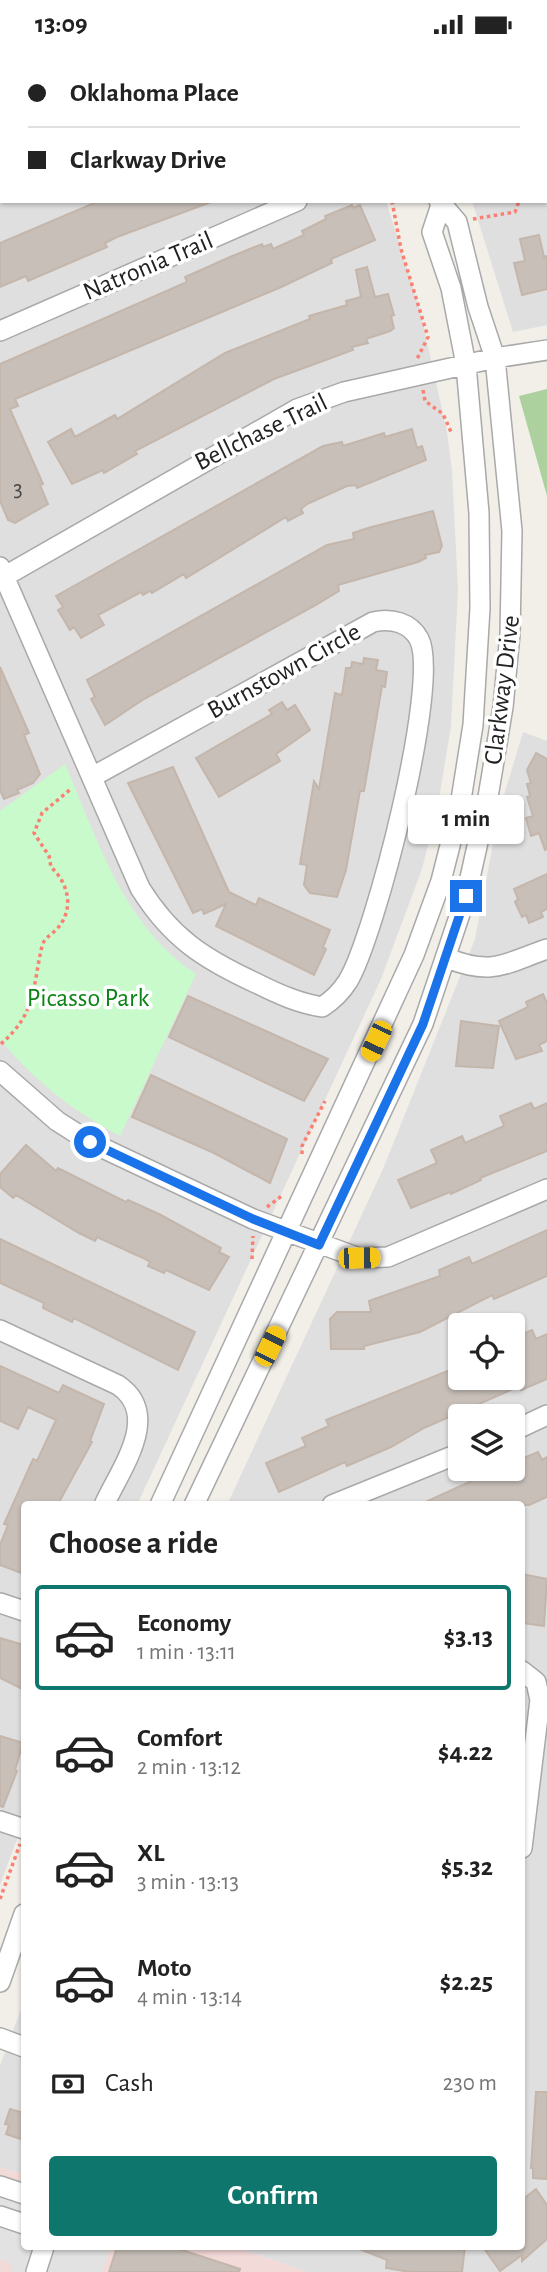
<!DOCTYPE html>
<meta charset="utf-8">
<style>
:root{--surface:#fff;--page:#f2f2f2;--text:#222;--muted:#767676;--line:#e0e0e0;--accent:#0f766e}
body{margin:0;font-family:"Alegreya Sans",sans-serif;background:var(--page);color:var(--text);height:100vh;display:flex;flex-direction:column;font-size:26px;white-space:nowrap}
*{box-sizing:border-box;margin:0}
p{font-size:23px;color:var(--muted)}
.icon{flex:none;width:38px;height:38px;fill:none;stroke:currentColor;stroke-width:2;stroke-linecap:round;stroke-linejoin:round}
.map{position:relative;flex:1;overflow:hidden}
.details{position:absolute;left:21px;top:1452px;width:504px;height:749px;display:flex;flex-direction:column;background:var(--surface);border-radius:7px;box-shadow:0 2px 5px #0004}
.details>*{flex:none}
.banner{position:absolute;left:0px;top:0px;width:548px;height:154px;box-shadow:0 2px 5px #0004;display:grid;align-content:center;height:154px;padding:0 28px;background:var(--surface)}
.buttons{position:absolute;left:448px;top:1264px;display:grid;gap:14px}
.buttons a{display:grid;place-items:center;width:77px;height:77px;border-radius:7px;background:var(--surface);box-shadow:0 2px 5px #0004;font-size:35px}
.end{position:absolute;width:32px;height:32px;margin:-16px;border:9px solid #1a73e8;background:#fff;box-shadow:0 0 0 4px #fff}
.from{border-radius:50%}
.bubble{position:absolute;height:49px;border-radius:7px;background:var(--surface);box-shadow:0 2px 5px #0004;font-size:23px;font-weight:700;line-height:49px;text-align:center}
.car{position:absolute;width:21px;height:42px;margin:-21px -10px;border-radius:9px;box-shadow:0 0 5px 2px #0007;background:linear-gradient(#f5c518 24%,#345 0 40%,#f5c518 0 76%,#345 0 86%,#f5c518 0)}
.banner b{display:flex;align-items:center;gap:24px;height:66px;font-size:26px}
.banner b+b{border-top:2px solid var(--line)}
.banner i{width:18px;height:18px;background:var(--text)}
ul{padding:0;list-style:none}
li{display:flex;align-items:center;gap:21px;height:105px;margin:0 14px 10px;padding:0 14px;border:4px solid transparent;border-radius:7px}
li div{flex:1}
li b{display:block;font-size:26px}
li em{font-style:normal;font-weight:700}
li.selected{border-color:var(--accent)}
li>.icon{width:63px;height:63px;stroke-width:1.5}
h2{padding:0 28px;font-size:32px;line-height:84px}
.pay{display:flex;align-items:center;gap:18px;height:77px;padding:0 28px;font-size:26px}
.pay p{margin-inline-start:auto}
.action{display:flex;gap:14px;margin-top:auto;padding:14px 28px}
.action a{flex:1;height:80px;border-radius:7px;background:var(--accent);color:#fff;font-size:28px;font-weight:700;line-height:80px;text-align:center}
.status{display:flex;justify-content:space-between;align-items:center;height:49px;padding:0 35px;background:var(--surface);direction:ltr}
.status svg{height:19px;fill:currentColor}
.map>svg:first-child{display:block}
.residential{fill:#e0dfdf;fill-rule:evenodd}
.commercial{fill:#f2dad9}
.forest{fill:#add19e}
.park{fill:#c8facc}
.parking{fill:#e2e2e2}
.building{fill:#c7bfb8;stroke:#c4b6ab;stroke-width:2}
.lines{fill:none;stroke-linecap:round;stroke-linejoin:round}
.minor-casing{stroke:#a9a9a9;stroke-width:22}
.path{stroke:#fa8072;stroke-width:3.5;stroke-dasharray:3.5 3.5;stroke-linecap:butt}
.minor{stroke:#fff;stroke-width:19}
.route{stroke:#1a73e8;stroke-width:9}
.labels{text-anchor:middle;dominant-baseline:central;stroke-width:7;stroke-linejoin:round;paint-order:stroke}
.number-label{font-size:23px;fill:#4b4948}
.street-label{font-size:26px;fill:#222;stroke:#fff}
.park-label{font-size:26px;fill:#0c8416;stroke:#fff}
</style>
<div class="status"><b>13:09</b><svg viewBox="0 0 49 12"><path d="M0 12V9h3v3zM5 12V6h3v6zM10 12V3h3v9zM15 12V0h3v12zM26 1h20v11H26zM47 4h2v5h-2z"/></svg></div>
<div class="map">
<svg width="547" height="2223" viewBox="0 0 547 2223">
<rect width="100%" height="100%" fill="#f2efe9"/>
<path class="residential" d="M0,0H340L2,2V152H386L420,261L447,383L452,421L458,541L451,677L438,756L422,820L381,930L137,1456H24V1771L0,1836Z
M425,0H547V276L513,283L472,152H546V2Z
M523,683L547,692V2223H308L235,2198H522V1456H227L383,1120L475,890L499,763ZM460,1276H513V1328H460ZM460,1367H513V1419H460Z
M24,1952V2126L0,2118V2017Z"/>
<path class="commercial" d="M0,2118L24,2126V2198H235L308,2223H0Z"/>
<path class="forest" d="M547,340V447L519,347Z"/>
<path class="park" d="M65,715C98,792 123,876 196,925L120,1087C73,1062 33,1031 0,990V762Z"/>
<path class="parking" d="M0,2148L24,2157V2198H111L102,2223H10L13,2216L0,2210Z"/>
<path class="building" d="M99,152L211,153L117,188L105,194L107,198L28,232L26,227L0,238V194Z
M352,156L353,159L360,156L375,191L331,210L332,214L279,239L15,350L18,357L10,360L43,435L40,436L48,455L15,474L8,471L0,452V315L187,233L185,228L230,208L262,195L263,198L271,195L273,200L304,186L302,182L326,170L325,167Z
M539,186L544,208L547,207V240L522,246L514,214L525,212L520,190Z
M367,218L375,248L388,245L394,266L391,267L394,279L390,282L366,290L368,294L352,298L353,301L274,330L135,402L137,405L104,424L103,421L72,435L48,393L71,380L75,388L115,366L117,370L225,304L310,270L309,267L347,256L346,252L361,248L356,221Z
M412,380L417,399L422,397L426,411L357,439L356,436L347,437L307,455L301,460L303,464L288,472L286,468L186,529L184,525L152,544L150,542L143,546L141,543L98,566L104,576L81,589L74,578L70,581L58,561L63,558L56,547L323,397L342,393L343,397L384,384L385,388Z
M433,462L442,497L439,503L425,506L426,509L418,513L338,536L339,542L316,556L144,650L105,676L91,650L95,648L87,631L327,496L354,490L353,484L368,479Z
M364,609L378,611L376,621L387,623L385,638L382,637L364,742H360L346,821L337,848L310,844L304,836L307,816L300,815L314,732L319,740L335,644L342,646L346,619H351L352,613L363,615Z
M0,618L29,684L24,686L40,725L33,734L17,741L19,744L4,750L0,741Z
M282,653L287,661L295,656L310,681L276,705L280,712L219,748L196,709L272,665L269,661Z
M536,704L547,710V800L545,801L539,784L531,787L526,769L533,767L527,748L530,747L527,735L531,734L527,721Z
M173,718L229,843L256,856L259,849L330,881L323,898L326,900L314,926L216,877L226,855L204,865L202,860L193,864L128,734Z
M547,825V860L541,863L543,868L529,874L526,866L522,868L515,853L518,850L514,840Z
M543,945L547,954V992L539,996L542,1002L516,1010L499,972L528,958L526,953Z
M188,947L328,1010L304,1052L169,988Z
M461,972L499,977L493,1019L456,1017Z
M151,1026L287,1090L270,1134L214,1104L132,1068Z
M531,1054L534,1060L547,1054V1102L480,1129L481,1131L451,1145L450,1143L411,1159L398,1131L437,1114L431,1101L462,1087L465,1094L504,1077L500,1067Z
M26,1096L56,1122L58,1119L126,1153L128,1151L159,1165L221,1199L219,1203L229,1208L209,1241L166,1221L164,1224L148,1217L150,1213L143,1209L97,1188L95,1192L79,1184L16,1146L13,1149L0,1138V1125Z
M547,1181V1227L494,1250L492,1246L420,1283L364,1297V1300H331L330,1270L337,1263H371L369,1252L440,1227L439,1221L469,1208L472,1215Z
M0,1190L195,1283L178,1321L74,1269L72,1273L43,1259L44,1254L0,1234Z
M532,1281L536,1290L547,1285V1330L521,1341L520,1337L424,1379L391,1398L347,1417L345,1413L279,1443L266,1414L306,1397L302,1389L329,1377L326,1371L460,1317V1328H513V1289Z
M0,1317L59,1344L63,1336L104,1355L90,1392L92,1393L58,1455L24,1456V1525L0,1516V1496L8,1476L4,1475L33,1410L37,1412L56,1371L28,1358L18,1380L0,1372Z
M538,1403L542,1411L547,1408V1448L529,1456H419L489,1424L513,1419L514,1413Z
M522,1525L547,1530L544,1577L522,1574Z
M0,1589L24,1596V1641L0,1629Z
M0,1687L23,1694L15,1721L17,1722L3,1758L0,1757Z
M536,2043H547V2130L533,2129V2119H531Z
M10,2060L24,2064V2091L6,2085L9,2076L5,2075Z
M536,2140L547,2156V2190L522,2212V2206L500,2222L483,2198H522V2151Z
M117,2198H173L240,2220L239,2223H109Z
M355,2198H465L462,2223H410L386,2219L387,2211Z"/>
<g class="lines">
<defs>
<path id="minor" d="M311,0V2
M384,0L385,2
M452,0L453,2
M152,2L156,0
M0,67H2
M546,140H547
M0,282L297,152
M0,518L140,839C171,889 204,910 256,934C278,945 298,954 322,958C333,951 341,943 348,932C375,887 441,632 419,590C410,573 391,569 373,573L92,728
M0,530L297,360L344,343L495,309L547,301
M447,909C492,927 504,915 547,900
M0,1022L57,1072L90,1093L253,1170L359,1209L388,1208L547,1140
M0,1281L118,1336C162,1366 121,1419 104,1456
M513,1382L547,1366
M160,1456L414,906L441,832L460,757L473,676L480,559L479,464L466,316L451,239L432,183L441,156
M194,1456L423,975L466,847L488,748L503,658L510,585L512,482L495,309L478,258L457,173L439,152
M332,1456L460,1404
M0,1554L24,1562
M522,1622L536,1633L540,1651L522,1799
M0,1772L24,1780
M0,1933L24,1865
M0,1989L24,1998
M0,2137L24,2145
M0,2167L24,2175
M36,2223L44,2198"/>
</defs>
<use href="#minor" class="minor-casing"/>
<path class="path" d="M349,0V2
M392,152L401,200L428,288L417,310
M473,170L515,163L519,152
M423,341L425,352L443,365L452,385
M1,995C37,963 32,940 42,897C44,889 51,886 56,881C75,861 69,835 51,818L49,807L34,784L42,764L72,739
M302,1105V1097L325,1052
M267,1158L283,1146
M252,1210L253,1187
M0,1850L20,1795"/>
<use href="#minor" class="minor"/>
</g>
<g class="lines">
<path class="route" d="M90,1093L253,1170L319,1196L423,975L466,847"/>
</g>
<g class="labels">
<g class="number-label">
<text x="18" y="440">3</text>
</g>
<g class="street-label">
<text transform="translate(148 217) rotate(-23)">Natronia Trail</text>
<text transform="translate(261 383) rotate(-26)">Bellchase Trail</text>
<text transform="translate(284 622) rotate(-29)">Burnstown Circle</text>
<text transform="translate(502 641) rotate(-83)">Clarkway Drive</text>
</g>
<g class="park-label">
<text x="88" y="949">Picasso Park</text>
</g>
</g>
</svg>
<div class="buttons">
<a><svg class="icon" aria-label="locate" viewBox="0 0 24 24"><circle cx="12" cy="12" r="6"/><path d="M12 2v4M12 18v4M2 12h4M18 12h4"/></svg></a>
<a><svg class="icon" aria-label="layers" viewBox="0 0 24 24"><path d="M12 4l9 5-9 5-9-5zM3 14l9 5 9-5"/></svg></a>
</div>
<i class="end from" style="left:90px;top:1093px"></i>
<i class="end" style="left:466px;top:847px"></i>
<div class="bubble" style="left:408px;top:746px;width:116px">1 min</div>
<i class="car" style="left:376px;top:992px;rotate:205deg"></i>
<i class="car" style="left:359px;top:1209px;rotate:89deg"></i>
<i class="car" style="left:270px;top:1297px;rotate:26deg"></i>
<div class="banner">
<b><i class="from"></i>Oklahoma Place</b>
<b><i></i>Clarkway Drive</b>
</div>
<section class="details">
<h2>Choose a ride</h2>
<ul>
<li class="selected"><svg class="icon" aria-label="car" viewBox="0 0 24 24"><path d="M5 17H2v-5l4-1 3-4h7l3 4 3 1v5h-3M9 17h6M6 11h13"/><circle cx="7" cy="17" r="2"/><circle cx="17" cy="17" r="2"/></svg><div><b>Economy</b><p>1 min · 13:11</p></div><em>$3.13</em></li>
<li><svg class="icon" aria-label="car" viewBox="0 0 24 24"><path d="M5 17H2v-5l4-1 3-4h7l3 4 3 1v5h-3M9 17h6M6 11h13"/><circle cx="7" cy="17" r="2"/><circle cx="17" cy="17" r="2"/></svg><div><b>Comfort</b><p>2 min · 13:12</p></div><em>$4.22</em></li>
<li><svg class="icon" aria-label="car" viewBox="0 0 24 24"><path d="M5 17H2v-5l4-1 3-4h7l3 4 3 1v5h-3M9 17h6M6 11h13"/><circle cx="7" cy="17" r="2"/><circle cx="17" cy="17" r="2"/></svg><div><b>XL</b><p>3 min · 13:13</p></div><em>$5.32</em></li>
<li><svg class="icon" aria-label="car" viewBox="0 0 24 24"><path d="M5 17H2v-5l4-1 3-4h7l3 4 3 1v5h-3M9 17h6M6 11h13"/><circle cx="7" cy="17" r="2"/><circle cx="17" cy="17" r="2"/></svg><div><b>Moto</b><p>4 min · 13:14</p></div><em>$2.25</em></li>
</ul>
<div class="pay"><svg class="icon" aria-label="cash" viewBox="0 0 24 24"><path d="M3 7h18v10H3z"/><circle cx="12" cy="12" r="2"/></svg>Cash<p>230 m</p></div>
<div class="action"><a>Confirm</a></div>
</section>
</div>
